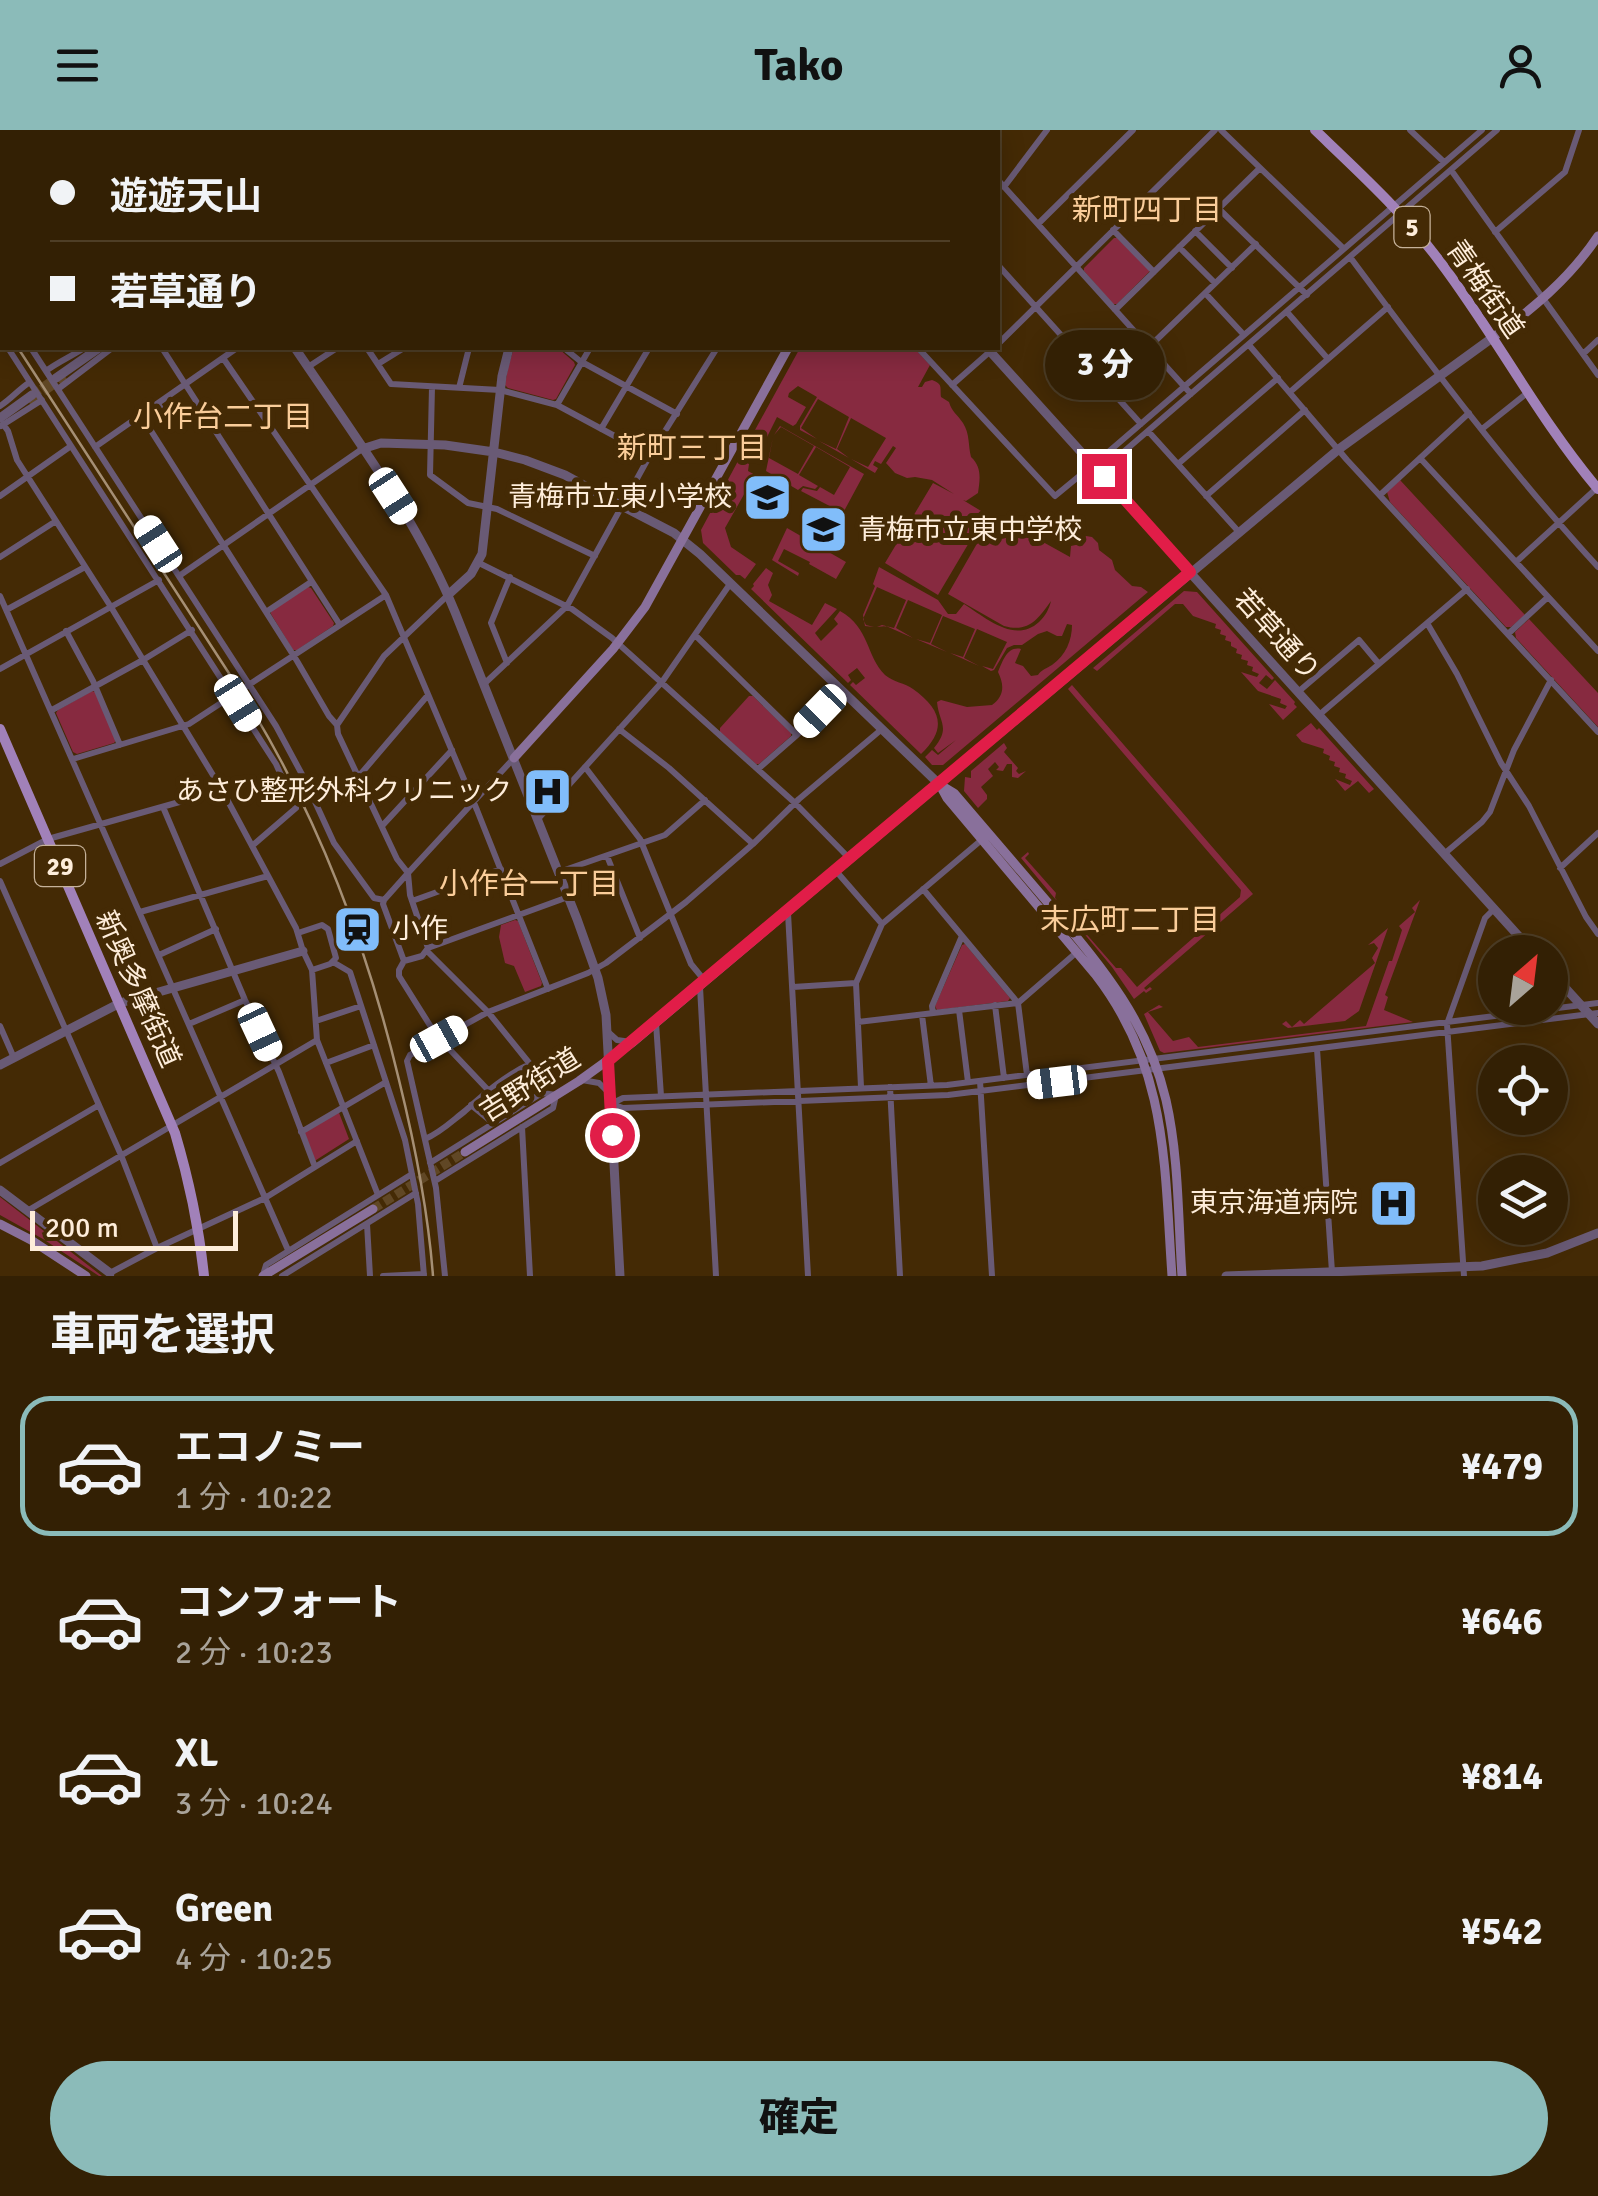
<!DOCTYPE html>
<html lang="ja">
<meta charset="utf-8">
<style>
:root{--surface:#332004;--page:#3b280e;--text:#f1f3f6;--muted:#a9a39a;--line:#4e3e26;--accent:#8bbbb9}
body{margin:0;font-family:Signika,"Noto Sans JP",sans-serif;background:var(--page);color:var(--text);height:100vh;display:flex;flex-direction:column;font-size:38px;white-space:nowrap}
*{box-sizing:border-box;margin:0}
p{font-size:32px;color:var(--muted)}
.icon{flex:none;width:55px;height:55px;fill:none;stroke:currentColor;stroke-width:2;stroke-linecap:round;stroke-linejoin:round}
.map{position:relative;height:1146px;overflow:hidden}
.drawer{display:flex;flex-direction:column;background:var(--surface);flex:1}
.drawer>*{flex:none}
.banner{position:absolute;left:0px;top:0px;width:1000px;height:220px;box-shadow:0 5px 25px #0003,0 0 0 2px var(--line);display:grid;align-content:center;height:220px;padding:0 50px;background:var(--surface)}
.needle{width:65px;rotate:28deg}
.tools{position:absolute;left:1478px;top:805px;display:grid;gap:20px}
.tools a{display:grid;place-items:center;width:90px;height:90px;border-radius:50%;background:var(--surface);box-shadow:0 5px 25px #0003,0 0 0 2px var(--line);font-size:50px}
.scale{position:absolute;left:30px;bottom:25px;width:208px;box-sizing:border-box;padding-left:10px;border:5px solid #feedda;border-top:0;font-size:28px;line-height:35px;white-space:nowrap;color:#feedda;-webkit-text-stroke:8px #442a05;paint-order:stroke}
.end{position:absolute;width:45px;height:45px;margin:-22px;border:12px solid #e11d48;background:#fff;box-shadow:0 0 0 5px #fff}
.from{border-radius:50%}
.bubble{position:absolute;height:70px;border-radius:35px;background:var(--surface);box-shadow:0 5px 25px #0003,0 0 0 2px var(--line);font-size:32px;font-weight:800;line-height:70px;text-align:center}
.car{position:absolute;width:30px;height:60px;margin:-30px -15px;border-radius:12px;box-shadow:0 0 8px 2px #0007;background:linear-gradient(#fff 24%,#345 0 40%,#fff 0 76%,#345 0 86%,#fff 0)}
.banner b{display:flex;align-items:center;gap:35px;height:95px;font-size:38px}
.banner b+b{border-top:2px solid var(--line)}
.banner i{width:25px;height:25px;background:var(--text)}
ul{padding:0;list-style:none}
li{display:flex;align-items:center;gap:30px;height:140px;margin:0 20px 15px;padding:0 30px;border:5px solid transparent;border-radius:30px}
li div{flex:1}
li b{display:block;font-size:38px}
li em{font-style:normal;font-weight:800}
li.selected{border-color:var(--accent)}
li>.icon{width:90px;height:90px;stroke-width:1.5}
h2{padding:0 50px;font-size:45px;line-height:120px}
.button{display:flex;gap:20px;margin-top:auto;padding:20px 50px}
.button a{flex:1;height:115px;border-radius:60px;background:var(--accent);color:#111;font-size:40px;font-weight:800;line-height:115px;text-align:center}
header{display:flex;justify-content:space-between;align-items:center;height:130px;padding:0 50px;background:var(--accent);color:#111;font-size:45px;font-weight:800}
.map>svg:first-child{display:block}
.green{fill:#872a40}
.lines{fill:none;stroke-linecap:round;stroke-linejoin:round}
.tertiary-tunnel{stroke:#604725;stroke-width:9;stroke-dasharray:9 4.5;stroke-linecap:butt}
.secondary-tunnel{stroke:#604725;stroke-width:9;stroke-dasharray:9 4.5;stroke-linecap:butt}
.motorway-tunnel{stroke:#604725;stroke-width:12;stroke-dasharray:12 6;stroke-linecap:butt}
.minor{stroke:#695a75;stroke-width:6}
.tertiary{stroke:#695a75;stroke-width:9}
.secondary{stroke:#89709b;stroke-width:9}
.primary{stroke:#a181b9;stroke-width:10}
.rail{stroke:#a58f74;stroke-width:2.5}
.route{stroke:#e11d48;stroke-width:12}
.labels{text-anchor:middle;dominant-baseline:central;stroke-width:10;stroke-linejoin:round;paint-order:stroke}
.shield{fill:#442a05;stroke:#c6b29a;stroke-width:2.5}
.shield-label{font-size:25px;font-weight:bold;fill:#feedda}
.street-label{font-size:28px;fill:#feedda;stroke:#442a05}
.poi-label{font-size:28px;fill:#feedda;stroke:#442a05;text-anchor:end}
.neighbourhood-label{font-size:30px;fill:#facd9a;stroke:#442a05}
</style>
<header><svg class="icon" aria-label="menu" viewBox="0 0 24 24"><path d="M4 6h16M4 12h16M4 18h16"/></svg>Tako<svg class="icon" aria-label="person" viewBox="0 0 24 24"><circle cx="12" cy="8" r="4"/><path d="M4 21q1-7 8-7t8 7"/></svg></header>
<div class="map">
<svg width="1598" height="1146" viewBox="0 0 1598 1146">
<rect width="100%" height="100%" fill="#442a05"/>
<path class="green" d="M1114,108H1117L1149,139V142L1117,174H1113L1084,141V138Z
M514,218H558L574,232L575,235L556,269L553,270L508,258L505,255L508,237Z
M800,218H914L930,235L918,257H922L925,252L932,250C943,254 940,257 941,267L949,272C952,282 957,284 963,293C970,304 968,315 971,327C982,337 980,349 978,363L966,371L963,370L986,384L938,465L885,433L933,353L954,364L932,350L915,347L907,348L895,343L886,333L896,318L893,316L881,334L875,331L873,335L878,338L875,343L851,329L868,337L886,308L851,288L837,319L849,328L819,311L836,319L849,287L818,269L801,298L817,309L800,300V296L817,267L798,256L789,263L788,267L806,277L796,294L793,296L777,287L766,309L763,327L760,331L745,324L744,320Z
M780,296L864,344L843,383L801,361L803,358L817,361L820,357L834,365L850,337L816,317L799,345L818,356L815,359L803,356L798,360L766,341L773,307L769,328L798,344L814,316L781,297L774,305Z
M742,330L749,334L748,341L755,345L725,398L731,417L756,434L745,449L740,445H736L703,413L701,400L738,331Z
M1400,350L1525,485L1511,497H1506L1390,372L1387,362Z
M1000,388L1070,427L1071,416L1080,414L1086,406L1092,407L1098,413L1099,420L1112,430L1115,440L1132,456L1141,457L1148,462L943,635H932L925,627L932,620L938,625L956,610L938,623L934,618C951,597 939,593 937,572L941,570L967,577L992,575C1005,566 1004,554 998,542C1003,531 1007,516 1021,519L1015,533L1023,536L1031,546L1038,545C1041,540 1047,538 1052,535C1066,525 1072,510 1072,495L1067,494L1062,506H1057L1047,501L1038,504L1022,515H1014L1007,518L994,540L991,541L982,536L993,539L1007,512L977,499L964,528L979,536L950,523L963,527L975,499L943,486L931,514L947,522L916,509L930,513L942,485L908,470L896,498L913,508L886,496L877,497L882,495L894,498L906,470L877,457L863,489L866,495L874,497L865,496L863,485L875,456L873,454L879,437L938,470L948,484H956L964,474C986,488 1015,514 1039,492C1046,485 1049,479 1051,471C1038,489 1029,503 1004,496L948,464L990,391Z
M787,398L846,432L836,449L809,434L810,432L784,419L778,431L799,443L798,446L772,430Z
M766,438L773,443L768,455L772,465L769,471L812,495L825,473L837,479L815,503L821,511L838,494L834,489L840,481C870,498 866,526 885,545C893,552 905,553 913,559C942,580 947,599 921,624L850,555L853,552L856,555L865,548L857,538L848,545L851,550L848,553L751,459L754,456L753,454Z
M308,457L311,458L334,493L333,496L297,520H293L271,484V481Z
M1184,461L1197,462L1274,548L1272,550L1266,545L1259,553L1267,559L1275,550L1295,572L1294,574L1297,577L1283,590L1269,574L1285,579L1287,576L1280,573L1281,569L1258,561L1241,542L1257,547L1259,544L1252,541L1253,537L1247,535L1248,531L1241,529L1242,525L1236,523L1237,519L1231,516V512L1225,510L1226,506L1220,504L1221,500L1215,498L1216,494L1193,486L1183,474H1175L1097,541L1093,538Z
M1529,489L1598,563V597L1516,508L1515,502Z
M1072,555L1253,764L1144,858L1146,860L1150,857L1152,859L1146,863L1144,861L1134,869L1112,837L1021,728L1028,722L1029,724L1025,728L1056,763L1055,768L1116,838H1121L1137,857L1240,767L1241,760L1068,559Z
M92,561L95,562L116,610L114,613L77,624L73,622L56,583L58,580Z
M749,566H753L791,603V606L759,634H756L720,602V598Z
M1311,593L1317,600L1319,598L1374,659L1369,663L1358,651L1345,661L1335,649L1350,655L1352,651L1345,648L1346,644L1339,642L1340,638L1334,636L1335,632L1329,630L1330,626L1323,623L1324,619L1302,612L1296,605Z
M1004,613L1007,618L1004,622L1018,638L1016,641L1019,644L1026,641L1018,648L1012,647V634H1007L1003,641L996,640L999,637L995,632L988,639L993,646L981,657L987,665V669L978,678L964,661L965,647L971,648V641Z
M1420,770L1385,865L1388,867L1384,880L1413,892L1164,923L1160,921L1144,884L1159,875L1163,877L1148,882L1173,911L1189,907L1198,917L1366,896L1389,831H1392L1402,800L1399,796L1415,782L1412,778Z
M515,790L518,791L542,853L541,856L525,862L514,836L505,833L499,807L501,795Z
M1388,798L1359,881L1345,891L1288,898L1282,894L1286,891L1292,897L1300,890L1304,894L1375,833L1372,828L1378,818L1374,813L1368,815Z
M965,814L1010,868L1008,871L937,880L935,876L962,815Z
M338,980L349,1009L313,1032L303,1001Z
M0,1067L102,1146H99L43,1109L0,1085Z"/>
<g class="lines">
<path class="tertiary-tunnel" d="M32,265L56,248"/>
<path class="secondary-tunnel" d="M373,1079L465,1022"/>
<path class="motorway-tunnel" d="M385,2L387,0
M28,271L64,245"/>
<path class="minor" d="M18,0L20,2
M224,0L226,2
M690,0L694,2
M1221,0L1344,119
M1410,0L1444,32
M89,2L93,0
M454,2L456,0
M542,2L544,0
M639,2L641,0
M777,2L779,0
M831,2L832,0
M979,2L980,0
M1451,40L1598,245
M998,50L1191,264
M1004,57L1047,0
M0,61L2,60
M0,70L2,74
M1218,78L1307,165
M1038,94L1133,0
M1113,100L1154,142
M1195,101L1232,138
M1495,102L1565,42L1579,0
M1179,117L1215,153
M1350,127C1429,233 1509,340 1598,437
M998,135L1141,294
M1205,163L1244,205
M0,169L2,173
M1115,180L1260,38
M1287,182L1328,229
M0,206L2,210
M998,214L1215,0
M1249,215L1347,330L1598,602
M1149,217L1256,114
M8,218L276,634L296,678L252,716
M31,218L276,596L305,650L334,713L374,768L384,770
M162,218L340,495
M367,218L391,254L500,260L557,275L650,325
M564,218L580,231L677,284
M918,218L1055,366L1089,338L1106,337L1497,0
M1583,224L1598,210
M223,228L386,465L477,680L548,859
M378,234L404,218
M308,237L337,218
M46,241C58,232 72,226 84,218
M1104,254L1147,215
M952,255L994,218
M432,257L430,345L468,373L497,379L595,426
M459,258L469,218
M58,259L112,218
M1290,262L1388,177
M158,274L169,291
M557,275L590,218
M0,276C11,269 19,259 30,252
M141,285L297,531L329,586L337,595L338,604L397,729L408,743L514,628
M3,294L8,301L17,330L111,477L222,660L296,798L303,821L312,840L317,910L378,1065
M1,296L42,270
M601,299L649,218
M1482,299L1527,263
M1148,301L1238,401
M95,317L237,218
M1420,328L1598,521
M1178,334L1278,248
M1095,337L1099,330L1482,0
M1380,365L1469,283
M0,366L71,316
M1206,366L1305,280
M0,427L56,391
M1516,432L1598,357
M479,433L572,479L612,508L795,673L850,729
M179,446L362,319
M0,466L288,1120
M8,479L85,437
M266,482L311,452
M1427,493L1457,544L1501,633L1529,676L1586,787L1598,804
M66,501L93,551L120,615
M1508,504L1548,467
M695,505L797,605
M507,533L491,493L510,447
M0,539L159,450
M484,554L567,476L650,325L717,218
M1298,562L1359,510L1379,534
M52,580L143,530L192,500
M1319,585L1467,459
M337,595L384,526L448,465
M619,599L669,638L753,714
M73,629L189,594L386,465
M585,637L640,709L691,834L705,851
M758,639L797,605L841,560
M314,668L359,646L428,565
M163,677L245,870L279,942L315,1037
M538,689L662,552L730,454
M382,696L452,620
M1444,724L1482,692L1490,682L1514,620L1551,550
M607,726L640,808
M0,734L48,709L222,660
M1560,738L1598,703
M836,741L882,794
M559,742L665,705L705,670
M408,743L410,765L428,818L422,826L404,831L383,774L384,770Z
M0,751L121,1025L157,1118
M923,759L1018,873L1027,945
M412,771L501,739
M140,782L268,746
M788,783L808,1146
M298,803L322,795L328,799L336,828L330,834L312,840
M428,818L568,767
M159,825L216,799
M404,831L399,840V846L436,905L489,961
M333,832L350,842L405,1010L418,1074L424,1146
M700,857L716,1146
M793,857L856,853
M995,875L1004,948
M959,880L968,952
M933,883L932,876L962,806
M922,885L931,956
M316,891L361,876
M858,892L1018,873L1077,822
M656,893L661,966
M189,894L245,870
M0,896L14,928
M607,901L617,910L631,912
M1317,919L1332,1142
M326,933L374,915
M582,950L599,953L610,964
M980,951L992,1146
M861,957L856,853L882,794L985,707
M890,957L900,1146
M611,974L623,968L947,955L1598,873
M612,974L623,978L948,965L1598,883
M471,975L493,993
M522,997L530,1146
M301,1002L386,952
M425,1009C440,1003 452,991 465,981C484,964 507,944 530,934L488,882L427,821
M0,1033L99,975
M430,1033L542,963L556,965L553,978L435,1051
M27,1081L317,910
M367,1094L370,1146
M111,1145L110,1143L157,1118L265,1068L357,1011
M263,1145L266,1135L412,1044
M282,1146L416,1063
M383,1146L424,1144
M445,1146L436,1058L407,931L410,925L488,882L588,843L606,833L686,772L753,714L799,669L882,599
M1464,1146L1447,894L1485,788L1494,779"/>
<path class="tertiary" d="M152,0L154,2
M495,0L498,2
M786,0L789,2
M375,2L377,0
M295,218C352,303 416,387 455,482L577,789L598,848L606,885L620,1146
M987,218L1533,822
M56,248L99,218
M0,288L32,265
M362,319L381,313L445,315L494,322L525,330L565,345L622,376L674,403L700,424L939,654L1339,319L1492,208
M448,465L471,444L482,424L502,246L509,218
M1550,841L1598,894
M0,935L120,873L303,821
M0,1060L110,1143
M1226,1146L1482,1136L1547,1123L1598,1103"/>
<path class="secondary" d="M905,2L906,0
M1492,208C1533,179 1570,148 1598,106
M514,628L613,519L645,477L788,218
M939,654L954,663C986,700 1017,737 1049,774C1101,836 1147,889 1166,970C1179,1027 1178,1088 1182,1146
M941,657L947,668L1095,844C1168,938 1164,1033 1172,1146
M465,1022L579,951L633,912L939,654
M0,1094L31,1110L86,1146
M263,1146L373,1079"/>
<path class="primary" d="M1315,0C1359,42 1405,84 1441,133C1496,206 1539,289 1598,359
M0,599L175,1003C189,1050 199,1097 204,1146"/>
<path class="rail" d="M0,182L2,186
M18,218L245,568C318,686 367,816 399,950C415,1015 428,1079 433,1146"/>
</g>
<g class="lines">
<path class="route" d="M612,1005L608,931L1190,442L1104,346"/>
</g>
<defs>
<symbol id="school-square" viewBox="-11 -11 22 22"><rect x="-9" y="-9" width="18" height="18" rx="4" fill="#81bdfa" stroke="#442a05"/><path d="M0-5L7-2L0 1L-7-2ZM-4 1L0 2.5L4 1V4Q0 6-4 4Z" fill="#111"/></symbol>
<symbol id="hospital-square" viewBox="-11 -11 22 22"><rect x="-9" y="-9" width="18" height="18" rx="4" fill="#81bdfa" stroke="#442a05"/><path d="M-5-5h3v3.5h4V-5h3V5h-3V1.5h-4V5h-3Z" fill="#111"/></symbol>
<symbol id="station-square" viewBox="-11 -11 22 22"><rect x="-9" y="-9" width="18" height="18" rx="4" fill="#81bdfa" stroke="#442a05"/><path d="M-3-6H3Q5-6 5-4V2Q5 4 3 4L4.5 6H3L1.5 4h-3L-3 6H-4.5L-3 4Q-5 4-5 2V-4Q-5-6-3-6ZM-3.5-4v3h7v-3ZM-3.5 1v1.5H-2V1ZM2 1v1.5H3.5V1Z" fill="#111"/></symbol>
</defs>
<g fill-rule="evenodd">
<use href="#school-square" x="740" y="340" width="55" height="55"/>
<use href="#school-square" x="796" y="372" width="55" height="55"/>
<use href="#hospital-square" x="520" y="634" width="55" height="55"/>
<use href="#station-square" x="330" y="772" width="55" height="55"/>
<use href="#hospital-square" x="1366" y="1046" width="55" height="55"/>
</g>
<g class="labels">
<g class="shield">
<rect x="1394.5" y="77" width="35" height="40" rx="8"/>
<rect x="35" y="716" width="50" height="40" rx="8"/>
</g>
<g class="shield-label">
<text x="1412" y="97">5</text>
<text x="60" y="736">29</text>
</g>
<g class="street-label">
<text transform="translate(1485 159) rotate(55)">青梅街道</text>
<text transform="translate(1277 505) rotate(48)">若草通り</text>
<text transform="translate(138 859) rotate(66)">新奥多摩街道</text>
<text transform="translate(530 955) rotate(-32)">吉野街道</text>
</g>
<g class="poi-label">
<text x="732" y="367">青梅市立東小学校</text>
<text x="858" y="400" text-anchor="start">青梅市立東中学校</text>
<text x="512" y="661">あさひ整形外科クリニック</text>
<text x="392" y="799" text-anchor="start">小作</text>
<text x="1358" y="1073">東京海道病院</text>
</g>
<g class="neighbourhood-label">
<text x="1147" y="80">新町四丁目</text>
<text x="223" y="287">小作台二丁目</text>
<text x="692" y="318">新町三丁目</text>
<text x="529" y="754">小作台一丁目</text>
<text x="1130" y="790">末広町二丁目</text>
</g>
</g>
</svg>
<div class="tools">
<a><svg class="needle" viewBox="-14 -14 28 28"><path d="M0-13l5 13h-10z" fill="#e53935"/><path d="M0 13l5-13h-10z" fill="#a9a39a"/></svg></a>
<a><svg class="icon" aria-label="locate" viewBox="0 0 24 24"><circle cx="12" cy="12" r="6"/><path d="M12 2v4M12 18v4M2 12h4M18 12h4"/></svg></a>
<a><svg class="icon" aria-label="layers" viewBox="0 0 24 24"><path d="M12 4l9 5-9 5-9-5zM3 14l9 5 9-5"/></svg></a>
</div>
<div class="scale">200 m</div>
<i class="end from" style="left:612px;top:1005px"></i>
<i class="end" style="left:1104px;top:346px"></i>
<div class="bubble" style="left:1045px;top:200px;width:120px">3 分</div>
<i class="car" style="left:393px;top:366px;rotate:147deg"></i>
<i class="car" style="left:158px;top:414px;rotate:327deg"></i>
<i class="car" style="left:238px;top:573px;rotate:148deg"></i>
<i class="car" style="left:820px;top:581px;rotate:224deg"></i>
<i class="car" style="left:260px;top:902px;rotate:155deg"></i>
<i class="car" style="left:439px;top:909px;rotate:61deg"></i>
<i class="car" style="left:1057px;top:952px;rotate:263deg"></i>
<div class="banner">
<b><i class="from"></i>遊遊天山</b>
<b><i></i>若草通り</b>
</div>
</div>
<section class="drawer">
<h2>車両を選択</h2>
<ul>
<li class="selected"><svg class="icon" aria-label="car" viewBox="0 0 24 24"><path d="M5 17H2v-5l4-1 3-4h7l3 4 3 1v5h-3M9 17h6M6 11h13"/><circle cx="7" cy="17" r="2"/><circle cx="17" cy="17" r="2"/></svg><div><b>エコノミー</b><p>1 分 · 10:22</p></div><em>¥479</em></li>
<li><svg class="icon" aria-label="car" viewBox="0 0 24 24"><path d="M5 17H2v-5l4-1 3-4h7l3 4 3 1v5h-3M9 17h6M6 11h13"/><circle cx="7" cy="17" r="2"/><circle cx="17" cy="17" r="2"/></svg><div><b>コンフォート</b><p>2 分 · 10:23</p></div><em>¥646</em></li>
<li><svg class="icon" aria-label="car" viewBox="0 0 24 24"><path d="M5 17H2v-5l4-1 3-4h7l3 4 3 1v5h-3M9 17h6M6 11h13"/><circle cx="7" cy="17" r="2"/><circle cx="17" cy="17" r="2"/></svg><div><b>XL</b><p>3 分 · 10:24</p></div><em>¥814</em></li>
<li><svg class="icon" aria-label="car" viewBox="0 0 24 24"><path d="M5 17H2v-5l4-1 3-4h7l3 4 3 1v5h-3M9 17h6M6 11h13"/><circle cx="7" cy="17" r="2"/><circle cx="17" cy="17" r="2"/></svg><div><b>Green</b><p>4 分 · 10:25</p></div><em>¥542</em></li>
</ul>
<div class="button"><a>確定</a></div>
</section>
